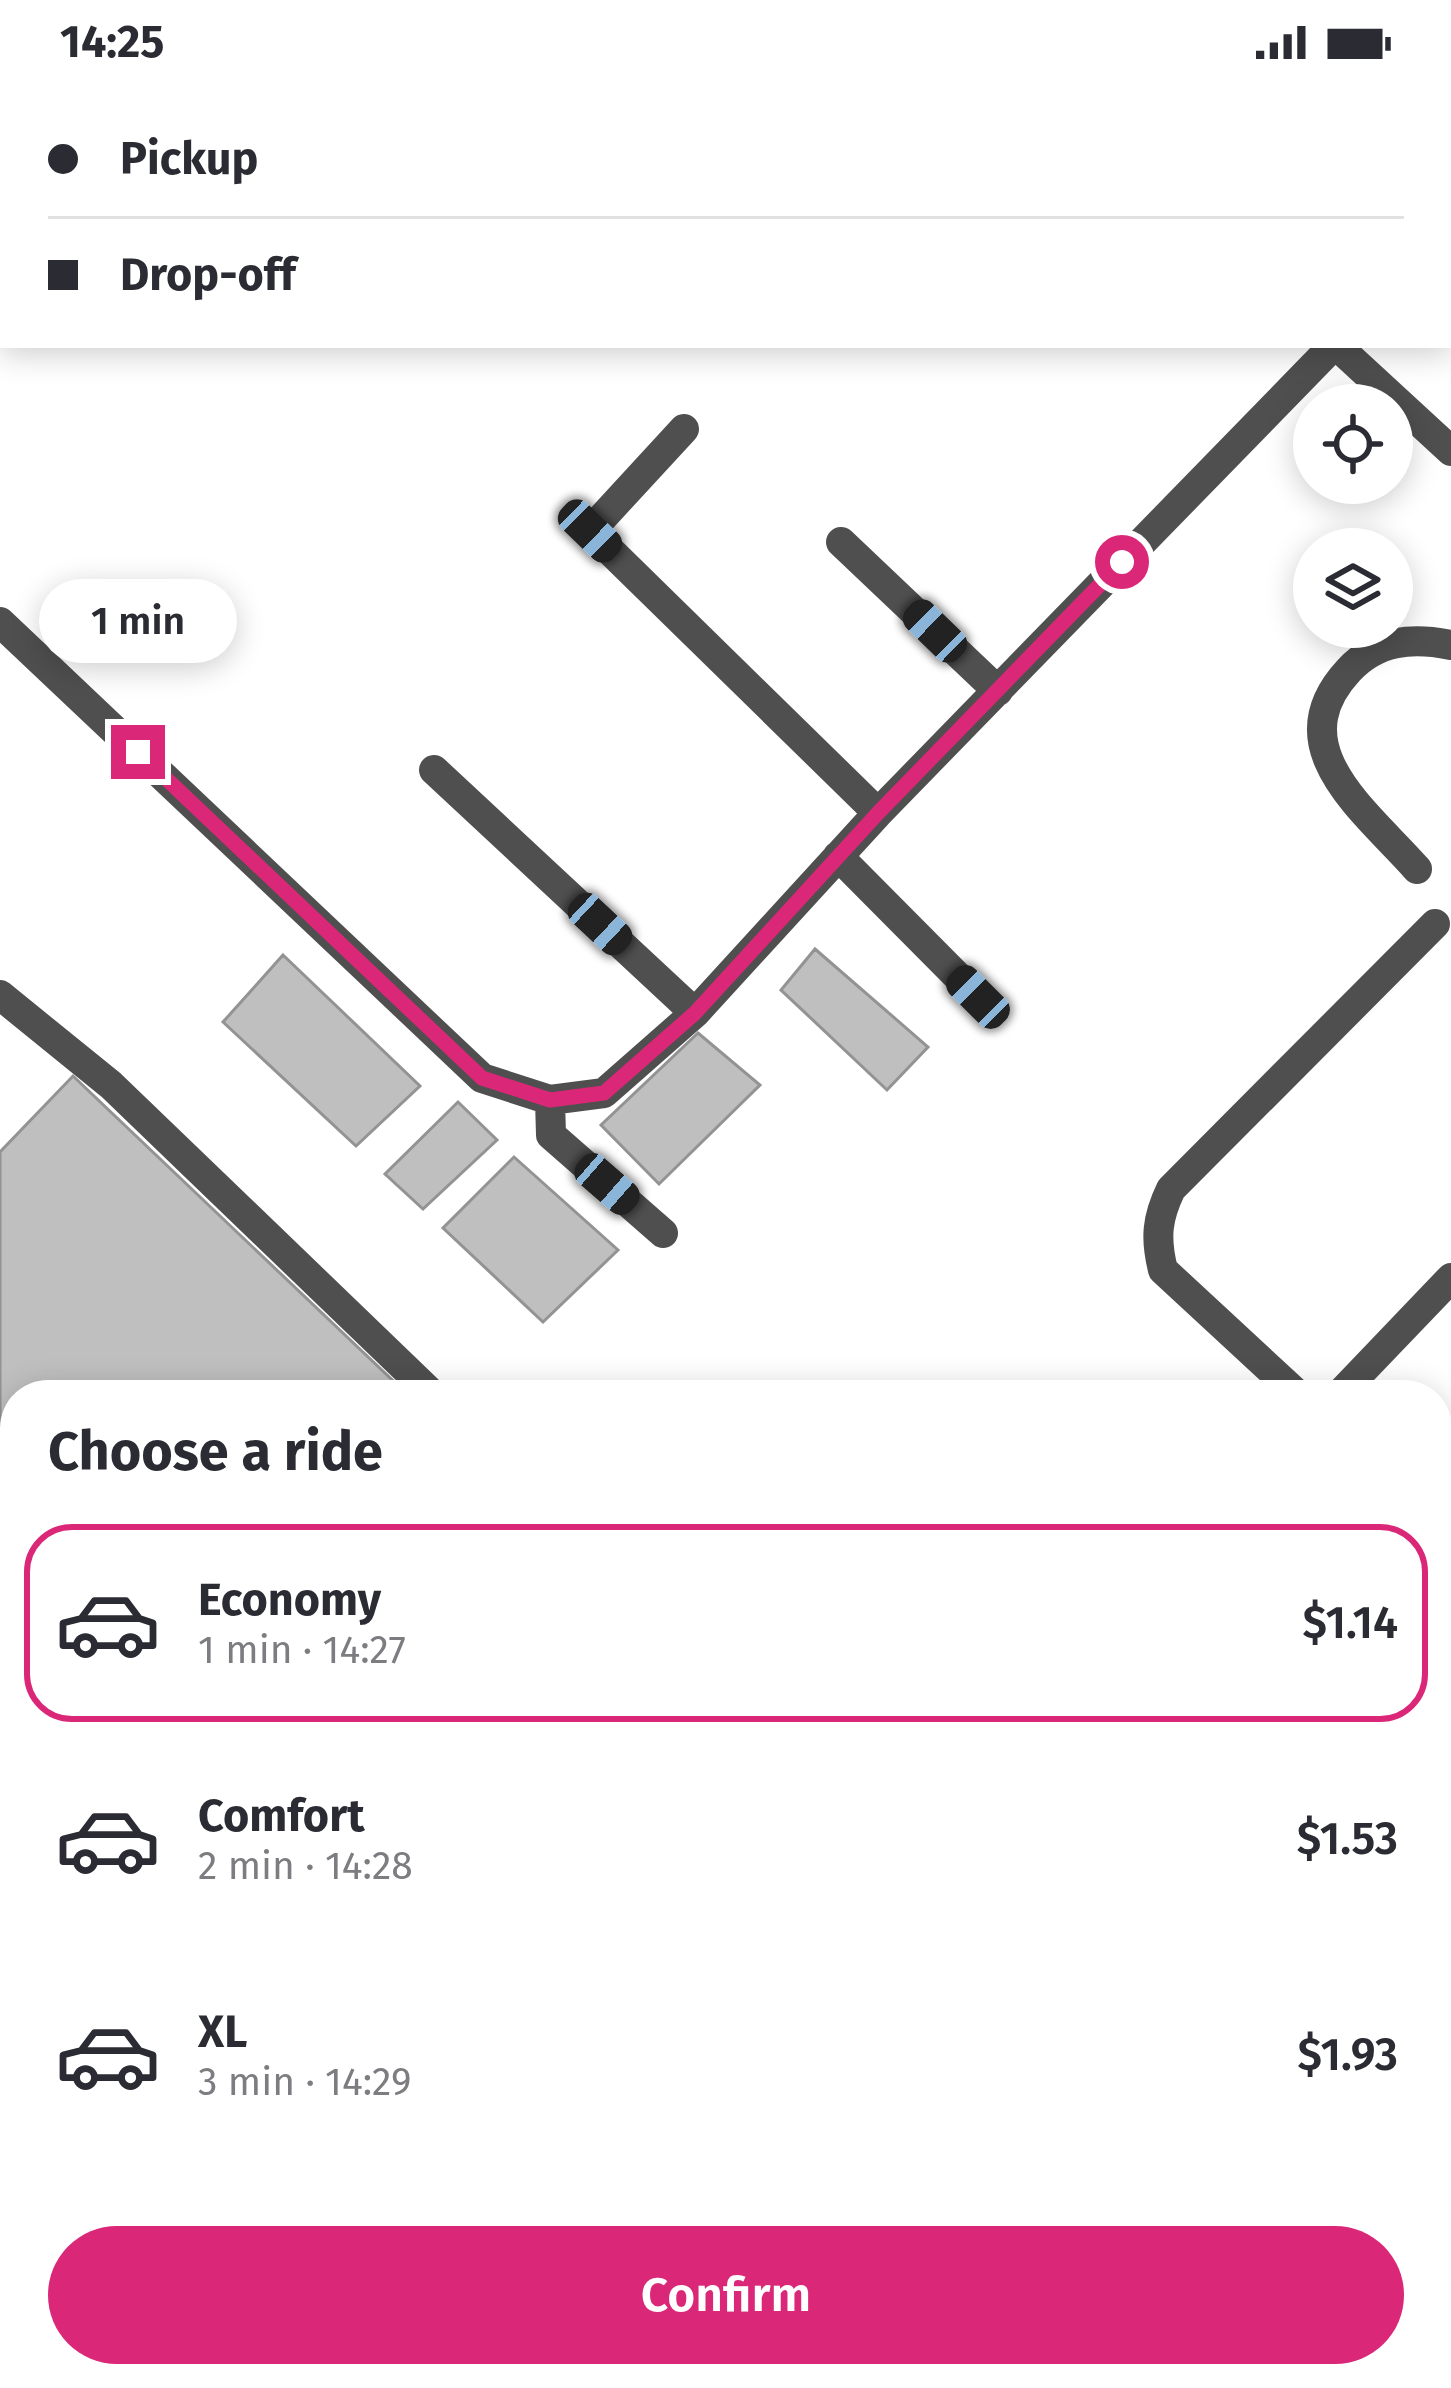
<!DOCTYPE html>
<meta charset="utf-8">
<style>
:root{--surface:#fff;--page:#f2f2f3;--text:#2b2b33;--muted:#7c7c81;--line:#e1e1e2;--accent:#db2777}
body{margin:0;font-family:"Fira Sans",sans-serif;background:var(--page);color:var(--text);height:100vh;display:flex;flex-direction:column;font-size:45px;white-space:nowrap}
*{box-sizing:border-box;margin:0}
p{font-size:39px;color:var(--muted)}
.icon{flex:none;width:66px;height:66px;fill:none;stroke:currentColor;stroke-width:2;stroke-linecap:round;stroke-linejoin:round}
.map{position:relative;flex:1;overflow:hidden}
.details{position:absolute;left:0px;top:1296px;width:1452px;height:1008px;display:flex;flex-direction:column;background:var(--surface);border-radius:48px 48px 0 0;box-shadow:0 6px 30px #0003}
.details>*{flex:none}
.banner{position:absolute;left:0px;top:0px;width:1452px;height:264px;box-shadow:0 6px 30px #0003;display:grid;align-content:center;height:264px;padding:0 48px;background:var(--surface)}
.tools{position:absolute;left:1293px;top:300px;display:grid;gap:24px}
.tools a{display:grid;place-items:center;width:120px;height:120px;border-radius:50%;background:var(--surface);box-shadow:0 6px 30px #0003;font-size:60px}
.end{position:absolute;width:54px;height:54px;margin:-27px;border:15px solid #db2777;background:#fff;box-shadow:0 0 0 6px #fff}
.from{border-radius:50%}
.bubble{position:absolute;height:84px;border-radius:42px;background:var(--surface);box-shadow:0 6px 30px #0003;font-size:39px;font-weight:600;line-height:84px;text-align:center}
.car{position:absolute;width:36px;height:72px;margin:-36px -18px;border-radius:15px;box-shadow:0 0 9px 3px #0007;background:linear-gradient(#222 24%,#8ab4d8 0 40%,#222 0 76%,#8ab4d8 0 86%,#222 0)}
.banner b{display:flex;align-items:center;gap:42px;height:114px;font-size:45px}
.banner b+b{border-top:3px solid var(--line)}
.banner i{width:30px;height:30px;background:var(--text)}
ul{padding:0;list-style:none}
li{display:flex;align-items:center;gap:36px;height:198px;margin:0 24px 18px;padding:0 24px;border:6px solid transparent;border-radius:48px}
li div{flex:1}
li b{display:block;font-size:45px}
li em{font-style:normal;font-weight:600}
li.active{border-color:var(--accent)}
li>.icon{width:108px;height:108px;stroke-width:1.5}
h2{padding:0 48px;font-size:54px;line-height:144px}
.cta{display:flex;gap:24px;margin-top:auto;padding:24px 48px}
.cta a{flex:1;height:138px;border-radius:72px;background:var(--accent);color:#fff;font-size:48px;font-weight:600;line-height:138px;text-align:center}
.status{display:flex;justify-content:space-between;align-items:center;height:84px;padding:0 60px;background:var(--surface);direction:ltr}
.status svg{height:33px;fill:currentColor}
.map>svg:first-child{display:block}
.building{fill:#bfbfbf;stroke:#939393;stroke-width:3}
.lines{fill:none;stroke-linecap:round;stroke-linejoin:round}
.path{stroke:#717171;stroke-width:6;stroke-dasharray:3 6;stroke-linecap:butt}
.minor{stroke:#4f4f4f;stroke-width:30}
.route{stroke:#db2777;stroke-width:15}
</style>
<div class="status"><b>14:25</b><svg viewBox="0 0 49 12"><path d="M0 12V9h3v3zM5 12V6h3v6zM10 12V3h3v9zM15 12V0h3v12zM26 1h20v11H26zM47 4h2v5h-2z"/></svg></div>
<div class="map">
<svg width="1451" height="2304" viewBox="0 0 1451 2304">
<rect width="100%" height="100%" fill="#fff"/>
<path class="building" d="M815,865L928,963L887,1006L781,906Z
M283,871L420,1002L356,1062L223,938Z
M698,949L760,1001L659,1100L601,1041Z
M73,992L408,1311H15V1384L0,1370V1068Z
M458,1018L497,1056L423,1125L385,1090Z
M514,1073L618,1166L543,1238L443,1144Z
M1445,1510L1451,1515V1669L1437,1656V1518Z
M15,1837V1888L11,1892L0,1880V1851Z
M1300,2289H1375L1377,2304H1302Z"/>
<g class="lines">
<path class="path" d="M1437,2136L1451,2135
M278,2304L376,2289"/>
<path class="minor" d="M1087,0L1090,3
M324,3L326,0
M1153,3L1155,0
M1336,261L1451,367
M684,345L590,447L878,729
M841,458L998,607
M0,538L482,994L550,1016L604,1009L695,929L878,729L1334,261
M434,686L695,929
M838,772L978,913
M1417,785C1366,727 1277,663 1349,586C1377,556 1412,553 1451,561
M0,911L111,1001L433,1311
M550,1016L551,1051L663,1149
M1298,1311L1163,1186C1155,1154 1157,1134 1171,1105L1435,840
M1339,1311L1451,1194
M0,1439L15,1454
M1437,1439L1451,1452
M0,1729L15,1743
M0,1789L15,1781
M1437,2078L1451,2076
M0,2254L15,2252
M150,2289L152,2304
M221,2289V2304
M452,2289L453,2304
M1400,2289L1402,2304"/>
</g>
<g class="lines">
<path class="route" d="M138,668L482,994L550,1016L604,1009L695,929L878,729L1122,478"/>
</g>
</svg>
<div class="tools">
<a><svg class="icon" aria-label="locate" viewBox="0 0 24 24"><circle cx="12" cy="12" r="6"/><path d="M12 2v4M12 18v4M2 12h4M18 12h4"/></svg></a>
<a><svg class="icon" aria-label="layers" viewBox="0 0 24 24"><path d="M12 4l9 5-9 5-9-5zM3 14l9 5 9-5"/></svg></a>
</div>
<i class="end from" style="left:1122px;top:478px"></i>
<i class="end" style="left:138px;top:668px"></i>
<div class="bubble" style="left:39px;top:495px;width:198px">1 min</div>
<i class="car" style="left:590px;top:447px;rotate:134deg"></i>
<i class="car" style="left:935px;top:547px;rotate:314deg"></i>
<i class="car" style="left:600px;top:840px;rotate:133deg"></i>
<i class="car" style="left:978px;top:913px;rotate:315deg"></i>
<i class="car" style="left:607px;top:1100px;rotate:131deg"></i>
<div class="banner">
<b><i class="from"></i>Pickup</b>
<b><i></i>Drop-off</b>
</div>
<section class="details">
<h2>Choose a ride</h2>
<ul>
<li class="active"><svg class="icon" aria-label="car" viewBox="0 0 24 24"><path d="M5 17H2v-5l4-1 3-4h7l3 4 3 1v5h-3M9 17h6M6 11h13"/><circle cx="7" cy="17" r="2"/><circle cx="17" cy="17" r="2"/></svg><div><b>Economy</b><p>1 min · 14:27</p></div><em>$1.14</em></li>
<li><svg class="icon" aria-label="car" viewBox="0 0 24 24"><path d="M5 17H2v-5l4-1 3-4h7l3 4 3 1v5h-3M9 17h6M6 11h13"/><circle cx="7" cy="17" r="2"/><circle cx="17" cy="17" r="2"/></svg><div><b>Comfort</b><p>2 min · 14:28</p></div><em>$1.53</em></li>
<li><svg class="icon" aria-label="car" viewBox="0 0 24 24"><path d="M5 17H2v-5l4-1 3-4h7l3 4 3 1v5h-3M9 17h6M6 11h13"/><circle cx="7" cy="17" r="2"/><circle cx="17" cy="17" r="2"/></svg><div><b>XL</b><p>3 min · 14:29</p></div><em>$1.93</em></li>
</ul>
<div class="cta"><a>Confirm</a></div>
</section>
</div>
